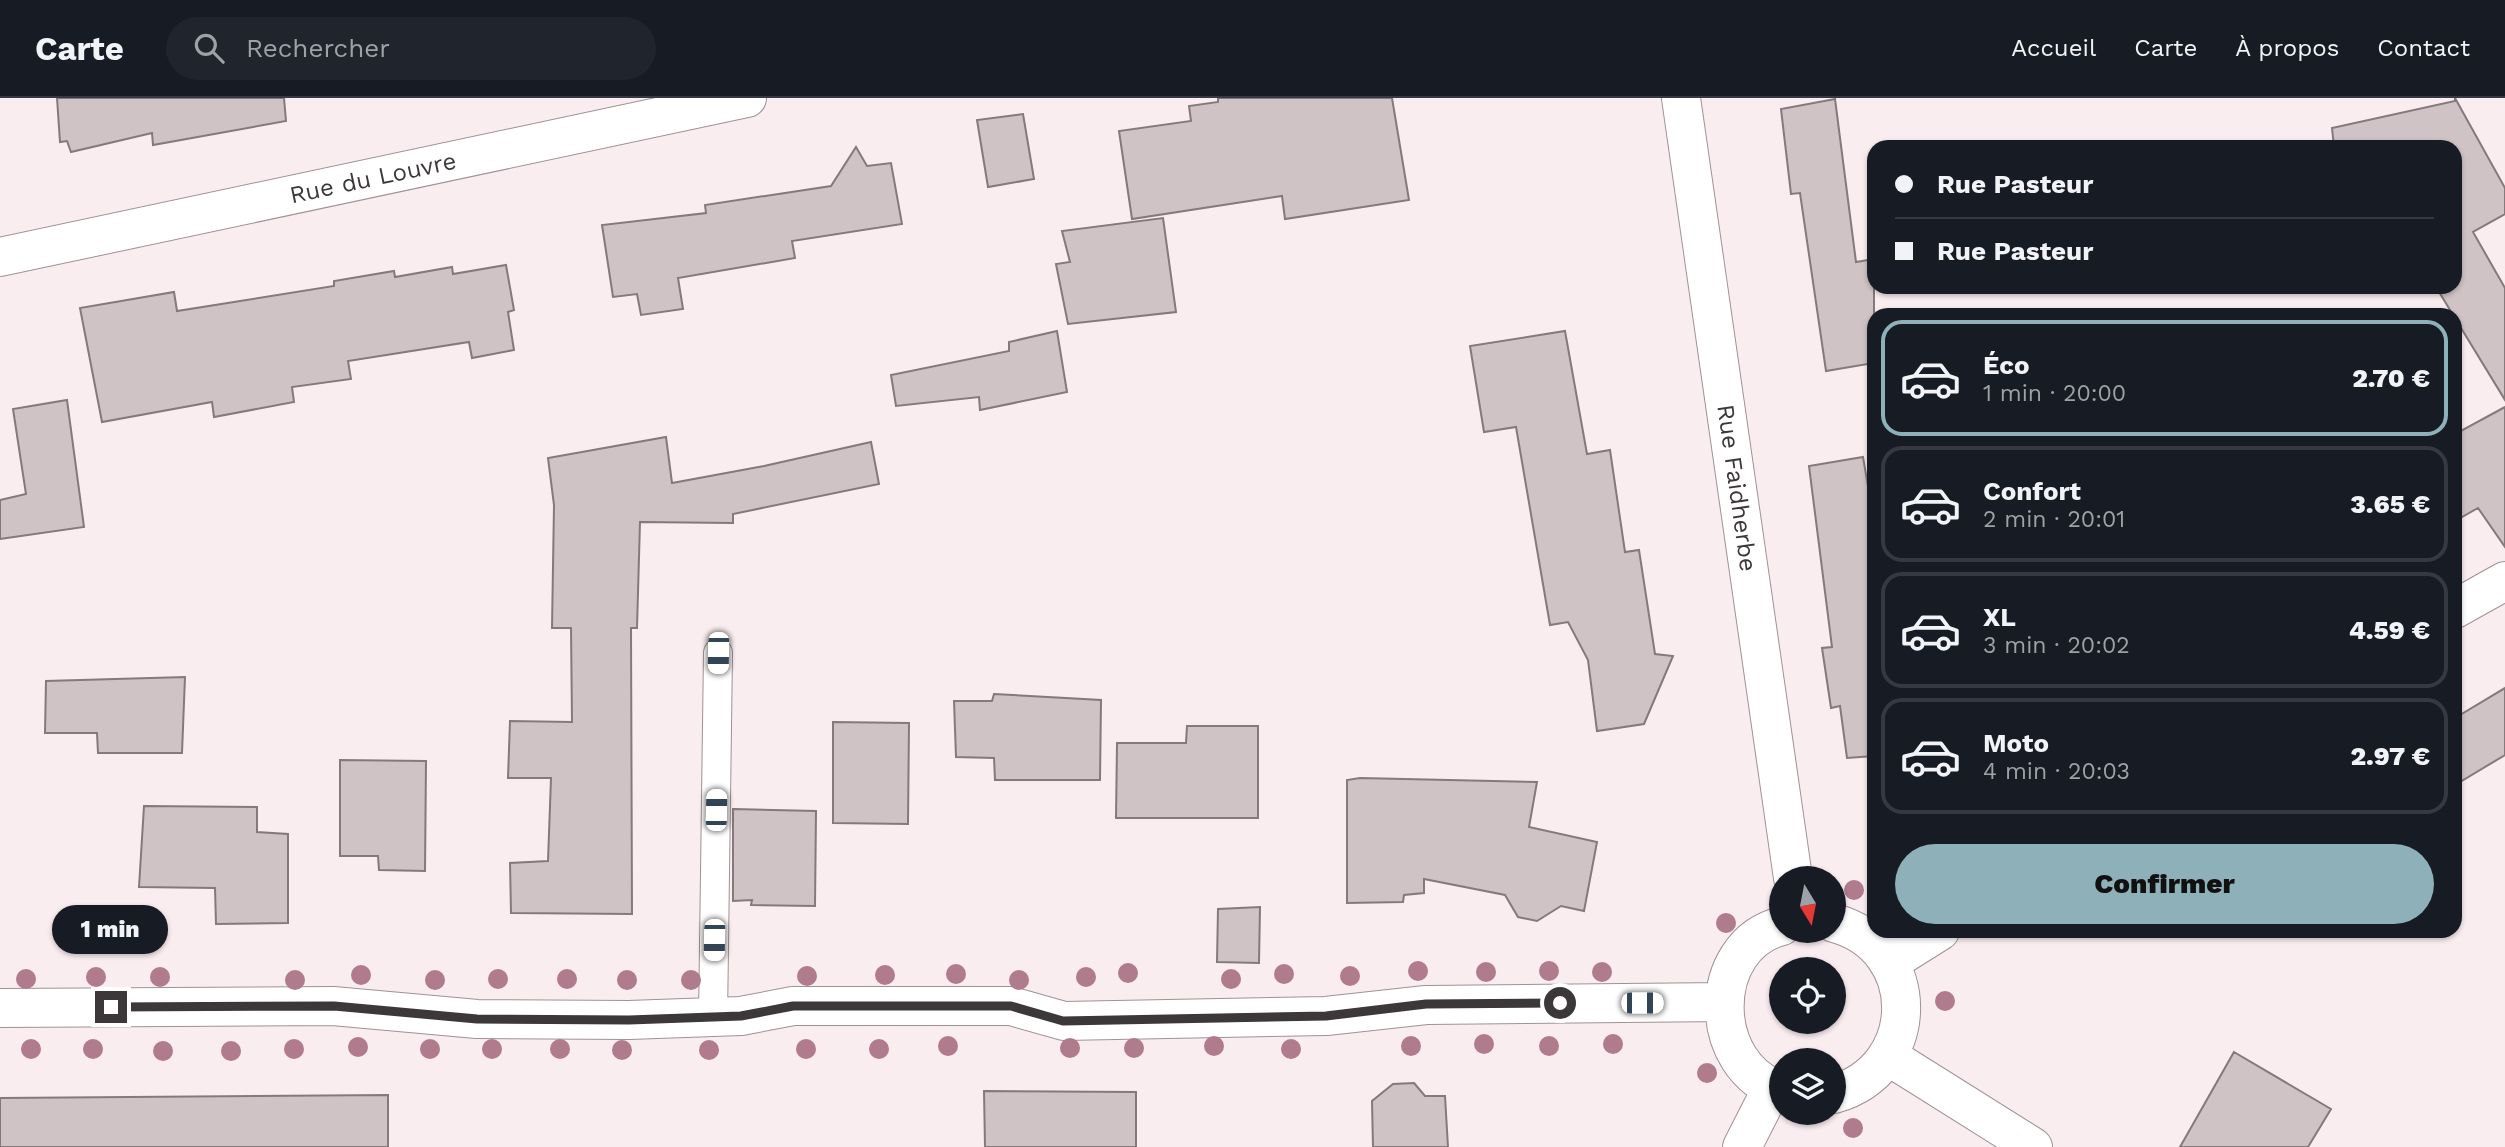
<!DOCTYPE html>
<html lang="fr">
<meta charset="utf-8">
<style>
:root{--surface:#171b24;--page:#20242c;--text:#f1f3f6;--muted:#9ea1a6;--line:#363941;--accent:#8eb1b9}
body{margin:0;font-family:"Work Sans",sans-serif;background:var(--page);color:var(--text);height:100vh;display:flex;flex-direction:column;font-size:26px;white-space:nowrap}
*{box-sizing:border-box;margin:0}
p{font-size:23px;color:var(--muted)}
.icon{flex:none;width:38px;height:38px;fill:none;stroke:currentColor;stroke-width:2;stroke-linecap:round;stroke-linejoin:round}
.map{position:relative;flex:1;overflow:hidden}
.side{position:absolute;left:1867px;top:210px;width:595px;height:630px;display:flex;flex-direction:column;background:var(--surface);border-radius:21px;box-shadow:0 2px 5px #0004}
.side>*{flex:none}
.guide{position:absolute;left:1867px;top:42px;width:595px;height:154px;border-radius:21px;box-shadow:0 2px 5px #0004;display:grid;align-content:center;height:154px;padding:0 28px;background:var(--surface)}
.needle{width:46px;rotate:170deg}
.controls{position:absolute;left:1769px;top:768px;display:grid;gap:14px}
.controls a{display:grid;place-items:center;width:77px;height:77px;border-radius:50%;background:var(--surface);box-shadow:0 2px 5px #0004;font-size:35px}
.end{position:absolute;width:32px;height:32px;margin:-16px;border:9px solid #3c3738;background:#fff;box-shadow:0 0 0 4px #fff}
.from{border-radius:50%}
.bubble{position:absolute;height:49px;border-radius:24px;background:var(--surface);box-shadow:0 2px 5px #0004;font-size:23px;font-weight:800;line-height:49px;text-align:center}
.car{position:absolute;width:21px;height:42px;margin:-21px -10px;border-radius:9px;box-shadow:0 0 5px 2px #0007;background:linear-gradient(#fff 24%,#345 0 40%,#fff 0 76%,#345 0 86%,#fff 0)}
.guide b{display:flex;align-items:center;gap:24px;height:66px;font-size:26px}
.guide b+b{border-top:2px solid var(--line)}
.guide i{width:18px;height:18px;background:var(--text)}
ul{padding:12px 0 0;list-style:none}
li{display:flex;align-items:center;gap:21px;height:116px;margin:0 14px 10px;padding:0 14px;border:4px solid var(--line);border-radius:21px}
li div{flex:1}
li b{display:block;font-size:26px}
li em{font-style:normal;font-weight:800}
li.selected{border-color:var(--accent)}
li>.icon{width:63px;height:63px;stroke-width:1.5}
.button{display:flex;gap:14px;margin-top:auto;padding:14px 28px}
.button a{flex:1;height:80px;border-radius:42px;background:var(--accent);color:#111;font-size:28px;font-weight:800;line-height:80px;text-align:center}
header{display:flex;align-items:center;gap:42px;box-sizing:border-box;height:98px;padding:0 35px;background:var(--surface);border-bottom:2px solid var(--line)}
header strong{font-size:33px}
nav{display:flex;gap:38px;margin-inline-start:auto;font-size:24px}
.search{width:490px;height:63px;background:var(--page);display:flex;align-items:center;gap:18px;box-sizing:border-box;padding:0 24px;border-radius:38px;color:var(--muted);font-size:26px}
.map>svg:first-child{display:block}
.building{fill:#cfc3c5;stroke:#85797b;stroke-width:2}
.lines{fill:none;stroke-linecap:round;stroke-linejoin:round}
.lane-casing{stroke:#9e9295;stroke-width:30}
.street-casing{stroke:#9e9295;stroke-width:40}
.secondary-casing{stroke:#9e9295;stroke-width:40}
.lane{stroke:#fff;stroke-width:28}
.street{stroke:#fff;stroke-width:38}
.secondary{stroke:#fff;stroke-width:38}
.tree{fill:#af7b8d}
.route{stroke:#3c3738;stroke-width:9}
.labels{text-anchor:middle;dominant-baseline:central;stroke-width:5;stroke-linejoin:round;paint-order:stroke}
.street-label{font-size:24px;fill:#3c3738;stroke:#fff}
</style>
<header>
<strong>Carte</strong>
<div class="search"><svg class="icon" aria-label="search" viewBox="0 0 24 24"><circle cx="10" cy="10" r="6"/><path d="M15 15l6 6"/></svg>Rechercher</div>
<nav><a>Accueil</a><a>Carte</a><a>À propos</a><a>Contact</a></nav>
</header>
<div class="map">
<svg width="2505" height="1049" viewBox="0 0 2505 1049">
<rect width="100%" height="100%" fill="#faedf0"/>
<path class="building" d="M57,0H284L286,23L153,47L152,35L71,54L67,43L60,44Z
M1218,0H1392L1409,102L1285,121L1282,98L1132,121L1119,33L1191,23L1189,8L1218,4Z
M2455,0L2505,90V116L2473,134L2505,190V302L2436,189H2455V49H2334L2332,30L2455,3Z
M1835,1L1856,164L1874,161V265L1826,273L1800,95L1791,96L1781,11Z
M1023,16L1034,81L988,89L977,22Z
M856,49L867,68L891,65L902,126L792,143L795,160L678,180L683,211L641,217L637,196L613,199L602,127L706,115L705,107L831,88Z
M1163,120L1176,214L1068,226L1056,166L1070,164L1062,133Z
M506,167L514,212L508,214L514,252L472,260L469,244L348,263L351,281L292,289L294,304L214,319L212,304L102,324L80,210L174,194L177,213L334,188V183L394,173L395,179L452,169L453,176Z
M1057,233L1067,294L980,312L979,299L896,308L891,277L1009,253V244Z
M1565,233L1587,356L1610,352L1625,454L1639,452L1655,556L1673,558L1644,626L1597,633L1588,562L1568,524L1550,527L1516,329L1484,334L1470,248Z
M67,302L84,429L0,441V402L26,396L13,311Z
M2505,309V449L2478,410L2455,423V336Z
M666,339L672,385L764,368L871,344L879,386L733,416V425L640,424L637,530H631L632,816L511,815L510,765L548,763L551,680H508L510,623L572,624L571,530H552L554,407L548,360Z
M1863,359L1874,423V658L1847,660L1840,608L1831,610L1822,550L1832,549L1809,368Z
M185,579L182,655H98L97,635H45L46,583Z
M2505,590V657L2455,687V620Z
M994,596L1101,602L1100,682H995L994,660L956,659L954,603H992Z
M833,624L909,625L908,726L833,725Z
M1187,628H1258V720H1116L1117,645H1186Z
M340,662L426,663L425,773L379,772L378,758H340Z
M1360,680L1537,684L1529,729L1597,744L1584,813L1561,808L1537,823L1518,819L1505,797L1424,781V795L1404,797L1403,804L1347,805V682Z
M144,708L257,709V734L288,736V825L216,826L215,790L139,789Z
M733,711L816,713L815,808L751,807L752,802L733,803Z
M1260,809L1259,865L1217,864L1218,811Z
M2234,954L2331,1011L2308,1049H2180Z
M1414,985L1425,998H1445L1448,1049H1373L1372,1003L1393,986Z
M984,993L1136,994V1049H985Z
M388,997V1049H0V1000Z"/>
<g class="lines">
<defs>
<path id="lane" d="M713,921L718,555"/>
<path id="street" d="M1681,0L1793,780
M0,159L747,0
M1834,825C1924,849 1923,971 1834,996
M1782,828C1705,847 1706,970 1782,993
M0,910L333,908L477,921L629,922L741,918L793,908H1011L1064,923L1326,918L1426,907L1723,904
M1888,958L2033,1049"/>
<path id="secondary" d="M2455,511L2505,483
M1889,865L1940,833
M1742,1049L1772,990"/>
</defs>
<use href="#lane" class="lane-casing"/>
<use href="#street" class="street-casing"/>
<use href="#secondary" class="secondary-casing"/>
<use href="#lane" class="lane"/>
<use href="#street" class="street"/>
<use href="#secondary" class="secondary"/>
</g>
<g class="tree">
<circle cx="1854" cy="792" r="10"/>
<circle cx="1726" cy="825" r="10"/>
<circle cx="1418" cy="873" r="10"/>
<circle cx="1549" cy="873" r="10"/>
<circle cx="1486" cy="874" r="10"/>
<circle cx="1602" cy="874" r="10"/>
<circle cx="1128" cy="875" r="10"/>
<circle cx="956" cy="876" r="10"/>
<circle cx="1284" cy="876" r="10"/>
<circle cx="361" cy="877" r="10"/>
<circle cx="885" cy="877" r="10"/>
<circle cx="807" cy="878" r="10"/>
<circle cx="1350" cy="878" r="10"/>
<circle cx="96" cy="879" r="10"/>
<circle cx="160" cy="879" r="10"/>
<circle cx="1086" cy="879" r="10"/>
<circle cx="26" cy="881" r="10"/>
<circle cx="498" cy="881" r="10"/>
<circle cx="567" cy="881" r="10"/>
<circle cx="1231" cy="881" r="10"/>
<circle cx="295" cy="882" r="10"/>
<circle cx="435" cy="882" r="10"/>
<circle cx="627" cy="882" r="10"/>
<circle cx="691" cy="882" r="10"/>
<circle cx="1019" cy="882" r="10"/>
<circle cx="1945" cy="903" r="10"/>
<circle cx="1484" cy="946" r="10"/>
<circle cx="1613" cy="946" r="10"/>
<circle cx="948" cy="948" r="10"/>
<circle cx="1214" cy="948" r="10"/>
<circle cx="1411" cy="948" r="10"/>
<circle cx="1549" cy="948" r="10"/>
<circle cx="358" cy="949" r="10"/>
<circle cx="1070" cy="950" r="10"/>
<circle cx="1134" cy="950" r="10"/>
<circle cx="31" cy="951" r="10"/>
<circle cx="93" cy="951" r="10"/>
<circle cx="294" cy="951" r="10"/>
<circle cx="430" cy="951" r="10"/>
<circle cx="492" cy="951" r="10"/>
<circle cx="560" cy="951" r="10"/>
<circle cx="806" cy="951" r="10"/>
<circle cx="879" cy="951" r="10"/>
<circle cx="1291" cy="951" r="10"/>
<circle cx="622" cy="952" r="10"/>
<circle cx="709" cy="952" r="10"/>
<circle cx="163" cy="953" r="10"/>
<circle cx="231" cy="953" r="10"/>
<circle cx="1707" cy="975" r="10"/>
<circle cx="1853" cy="1030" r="10"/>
</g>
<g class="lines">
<path class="route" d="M111,909L334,908L477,921L629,922L741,918L793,908H1011L1063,923L1326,918L1426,906L1560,905"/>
</g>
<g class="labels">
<g class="street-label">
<text transform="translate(373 80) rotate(-12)">Rue du Louvre</text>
<text transform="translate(1737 390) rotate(82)">Rue Faidherbe</text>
</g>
</g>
</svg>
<div class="controls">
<a><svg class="needle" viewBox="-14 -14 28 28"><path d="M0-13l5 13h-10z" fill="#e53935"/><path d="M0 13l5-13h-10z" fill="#9ea1a6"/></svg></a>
<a><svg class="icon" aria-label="locate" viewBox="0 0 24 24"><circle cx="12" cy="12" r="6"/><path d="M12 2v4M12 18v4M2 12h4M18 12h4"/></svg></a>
<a><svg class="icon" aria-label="layers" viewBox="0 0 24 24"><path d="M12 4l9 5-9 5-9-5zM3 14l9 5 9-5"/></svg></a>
</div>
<i class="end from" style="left:1560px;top:905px"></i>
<i class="end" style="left:111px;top:909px"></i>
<div class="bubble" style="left:52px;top:807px;width:116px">1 min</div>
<i class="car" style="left:718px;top:555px;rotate:181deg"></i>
<i class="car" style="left:716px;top:712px;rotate:1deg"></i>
<i class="car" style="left:714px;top:842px;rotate:181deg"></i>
<i class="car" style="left:1642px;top:905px;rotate:90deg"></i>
<div class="guide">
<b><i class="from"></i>Rue Pasteur</b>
<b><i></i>Rue Pasteur</b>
</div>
<section class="side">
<ul>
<li class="selected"><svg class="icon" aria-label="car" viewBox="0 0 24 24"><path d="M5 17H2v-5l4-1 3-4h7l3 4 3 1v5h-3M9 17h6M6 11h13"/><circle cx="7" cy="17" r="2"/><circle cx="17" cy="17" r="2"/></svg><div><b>Éco</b><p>1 min · 20:00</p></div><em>2.70 €</em></li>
<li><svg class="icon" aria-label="car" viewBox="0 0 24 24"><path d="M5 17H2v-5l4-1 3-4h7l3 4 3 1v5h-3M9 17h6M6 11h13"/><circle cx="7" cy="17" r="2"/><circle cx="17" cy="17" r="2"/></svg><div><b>Confort</b><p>2 min · 20:01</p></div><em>3.65 €</em></li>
<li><svg class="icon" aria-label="car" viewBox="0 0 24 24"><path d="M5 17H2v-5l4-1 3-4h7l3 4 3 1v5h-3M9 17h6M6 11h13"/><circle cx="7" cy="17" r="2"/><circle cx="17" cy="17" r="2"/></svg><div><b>XL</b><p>3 min · 20:02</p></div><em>4.59 €</em></li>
<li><svg class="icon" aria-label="car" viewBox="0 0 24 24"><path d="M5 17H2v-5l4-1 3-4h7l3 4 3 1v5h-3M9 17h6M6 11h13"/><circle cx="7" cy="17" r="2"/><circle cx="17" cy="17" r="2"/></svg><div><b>Moto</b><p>4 min · 20:03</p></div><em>2.97 €</em></li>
</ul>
<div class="button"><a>Confirmer</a></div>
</section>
</div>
